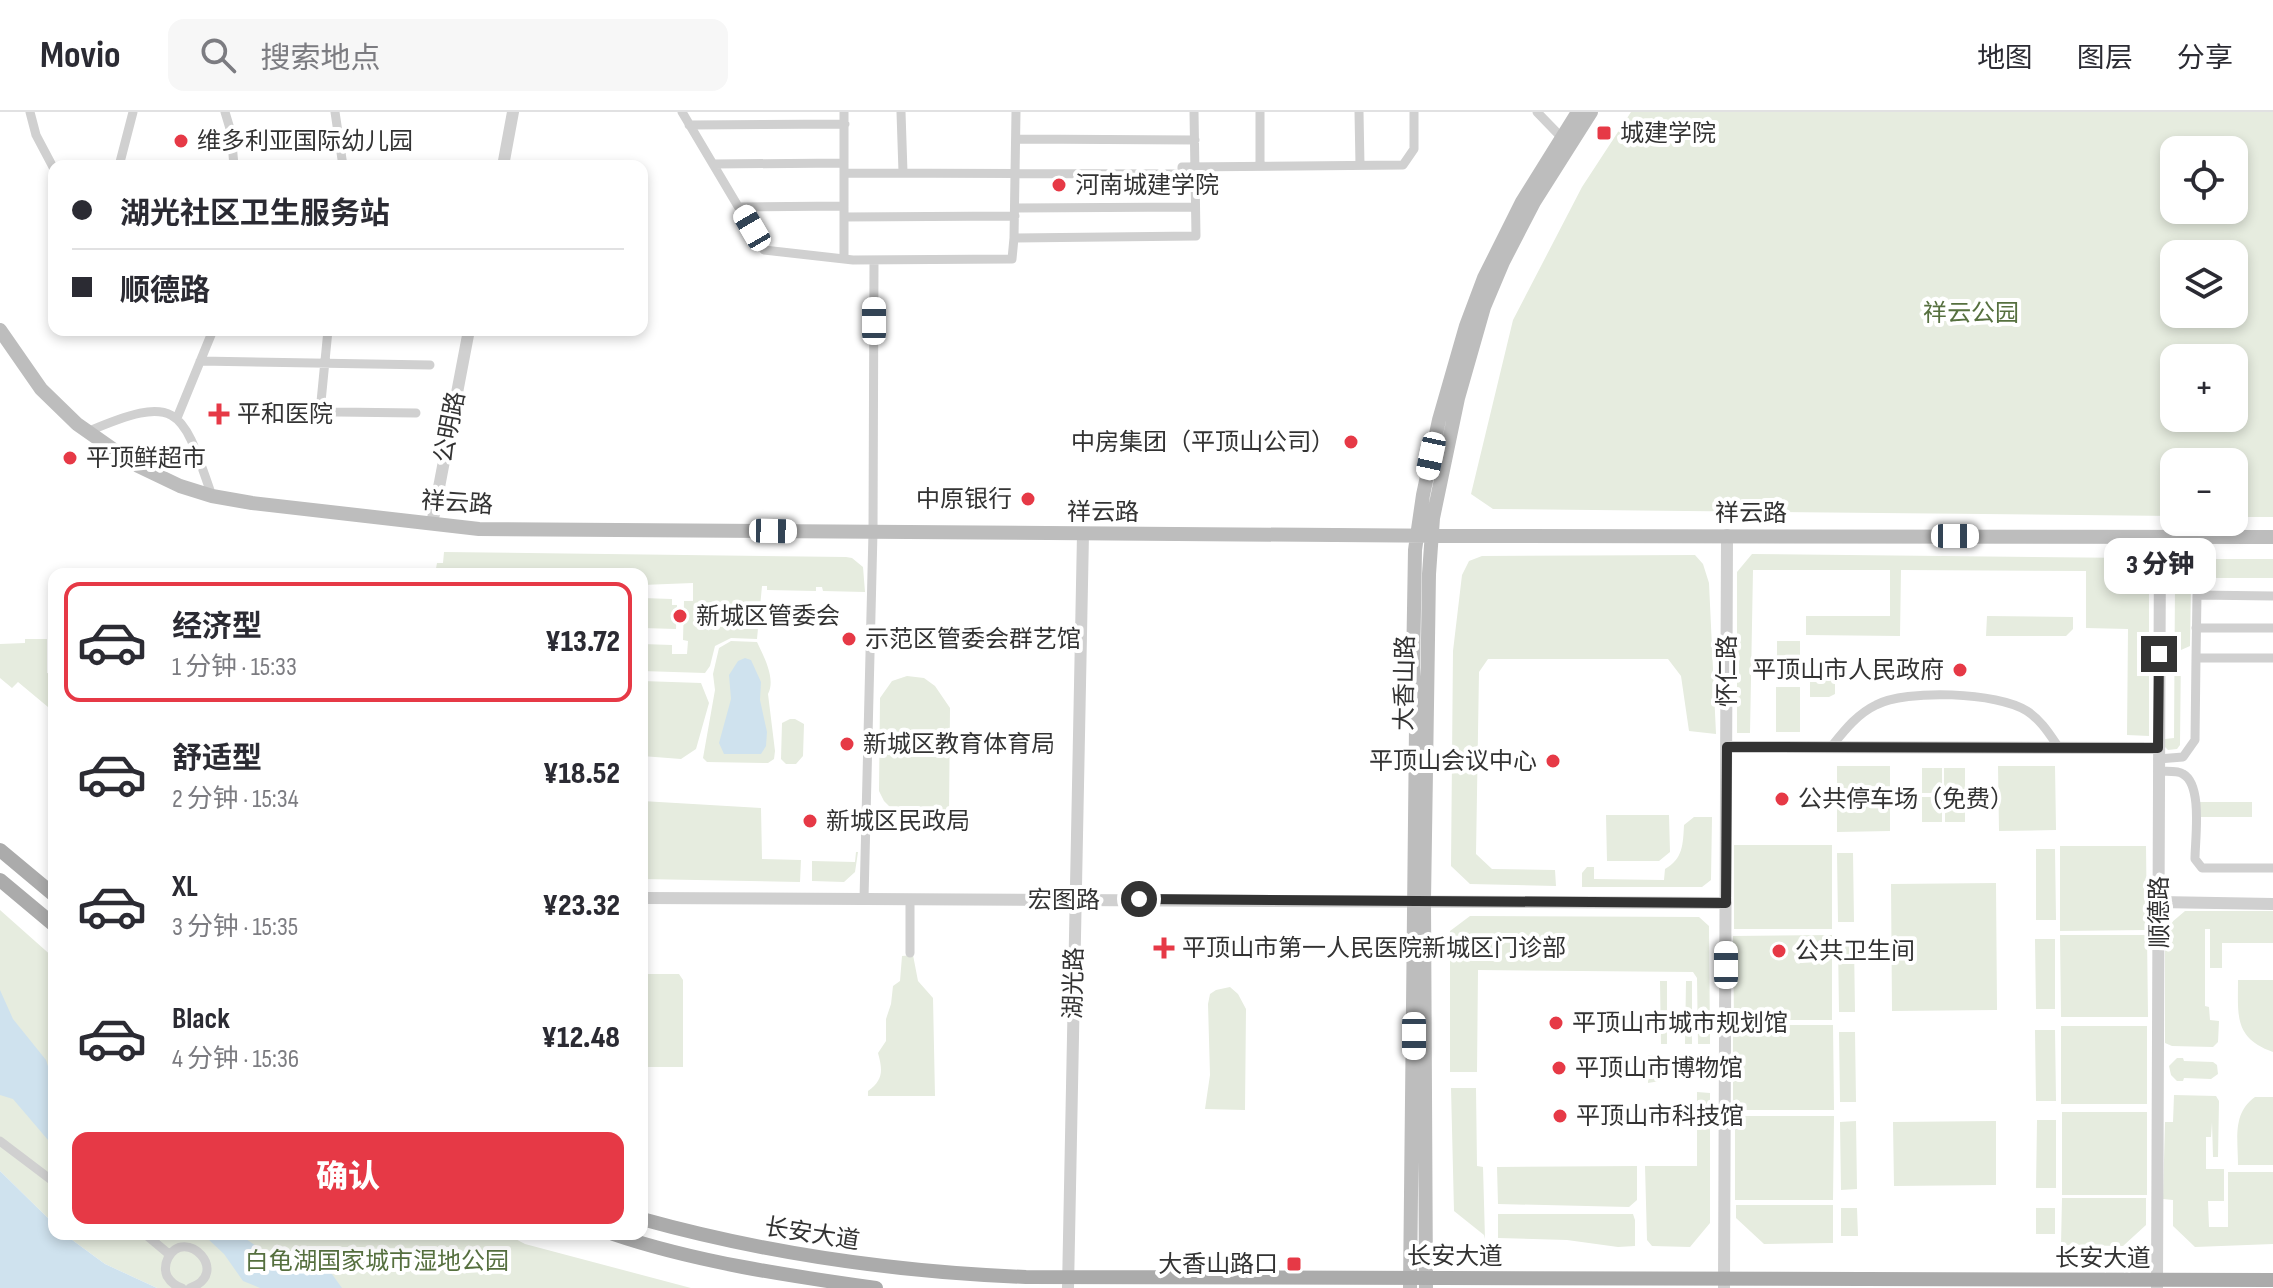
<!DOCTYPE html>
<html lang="zh">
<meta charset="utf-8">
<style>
:root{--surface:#fff;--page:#f7f7f7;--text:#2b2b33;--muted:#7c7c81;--line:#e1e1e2;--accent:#e63946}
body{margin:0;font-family:"Sofia Sans Condensed","Noto Sans SC",sans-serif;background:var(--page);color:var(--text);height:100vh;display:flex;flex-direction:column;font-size:30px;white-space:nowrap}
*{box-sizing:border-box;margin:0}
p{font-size:26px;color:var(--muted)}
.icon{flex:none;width:44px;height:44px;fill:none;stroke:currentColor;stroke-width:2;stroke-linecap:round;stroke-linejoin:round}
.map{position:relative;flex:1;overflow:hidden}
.drawer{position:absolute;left:48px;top:456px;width:600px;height:672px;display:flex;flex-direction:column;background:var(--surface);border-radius:16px;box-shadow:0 4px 12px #0003}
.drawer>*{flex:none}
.top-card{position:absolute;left:48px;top:48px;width:600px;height:176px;border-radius:16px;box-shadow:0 4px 12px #0003;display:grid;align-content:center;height:176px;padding:0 24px;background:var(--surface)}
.controls{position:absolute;left:2160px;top:24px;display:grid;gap:16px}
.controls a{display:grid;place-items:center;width:88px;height:88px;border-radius:16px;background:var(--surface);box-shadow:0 4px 12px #0003;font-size:40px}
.end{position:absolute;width:36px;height:36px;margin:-18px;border:10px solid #333;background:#fff;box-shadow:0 0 0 4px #fff}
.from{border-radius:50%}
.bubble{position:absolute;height:56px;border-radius:16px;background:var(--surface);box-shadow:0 4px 12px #0003;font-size:26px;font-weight:800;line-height:56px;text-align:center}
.car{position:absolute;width:24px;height:48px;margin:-24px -12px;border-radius:10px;box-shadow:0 0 6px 2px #0007;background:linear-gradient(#fff 24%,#345 0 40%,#fff 0 76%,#345 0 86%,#fff 0)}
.top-card b{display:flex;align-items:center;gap:28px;height:76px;font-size:30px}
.top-card b+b{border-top:2px solid var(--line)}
.top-card i{width:20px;height:20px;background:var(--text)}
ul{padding:14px 0 0;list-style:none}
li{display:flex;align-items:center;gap:24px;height:120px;margin:0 16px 12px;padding:0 8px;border:4px solid transparent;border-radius:16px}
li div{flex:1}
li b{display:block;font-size:30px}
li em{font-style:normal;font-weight:800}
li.active{border-color:var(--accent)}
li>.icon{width:72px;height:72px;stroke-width:1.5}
.primary-button{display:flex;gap:16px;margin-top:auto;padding:16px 24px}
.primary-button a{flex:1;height:92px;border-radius:16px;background:var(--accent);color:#fff;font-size:32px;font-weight:800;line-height:92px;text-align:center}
header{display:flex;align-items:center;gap:48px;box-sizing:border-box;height:112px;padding:0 40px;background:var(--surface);border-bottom:2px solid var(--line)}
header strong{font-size:38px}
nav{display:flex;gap:44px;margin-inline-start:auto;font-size:28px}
.search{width:560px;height:72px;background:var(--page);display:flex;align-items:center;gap:20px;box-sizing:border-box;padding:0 28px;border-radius:16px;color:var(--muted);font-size:30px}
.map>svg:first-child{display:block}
.green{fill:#e6ecdf;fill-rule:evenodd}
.water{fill:#cfe2ee}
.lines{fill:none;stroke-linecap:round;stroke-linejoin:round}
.minor{stroke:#d0d0d0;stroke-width:9}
.tertiary{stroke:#d0d0d0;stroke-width:12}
.secondary{stroke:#bdbdbd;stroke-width:14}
.primary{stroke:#ababab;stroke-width:14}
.route{stroke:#333;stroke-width:10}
.poi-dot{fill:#e63946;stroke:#fff;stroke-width:3}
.labels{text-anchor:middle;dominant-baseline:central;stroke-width:8;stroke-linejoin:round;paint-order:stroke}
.poi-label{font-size:24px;fill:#333;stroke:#fff;text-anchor:start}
.park-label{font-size:24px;fill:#56703f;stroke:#fff}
.street-label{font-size:24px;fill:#333;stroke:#fff}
</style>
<header>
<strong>Movio</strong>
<div class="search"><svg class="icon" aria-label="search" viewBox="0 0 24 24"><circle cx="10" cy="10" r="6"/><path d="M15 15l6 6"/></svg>搜索地点</div>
<nav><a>地图</a><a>图层</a><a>分享</a></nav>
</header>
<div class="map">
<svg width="2273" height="1176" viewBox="0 0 2273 1176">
<rect width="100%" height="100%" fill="#fff"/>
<path class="green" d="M1631,0H2273V405H2234V350H2174V404L1493,397L1471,382L1513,208L1582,75ZM2234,38V98H2174V38ZM2234,142V202H2174V142ZM2234,246V306H2174V246Z
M444,440L846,445L852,446L863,455L865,480L823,479L822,475H816V479L767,478V474H762L757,527L731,526L715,534L710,554L705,561L642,559V532L672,533V542H687L688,529L683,528L684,489H693V471L642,473V462H435L437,451H443Z
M1752,442L2137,446L2149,460V624L2127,623L2128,517L2086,516V459L1901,458L1900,524L1806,523V504H1890V458H1753L1750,621H1737V460Z
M1695,443L1703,452L1709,471L1716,622L1689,619L1681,564L1668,547H1488L1479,560L1476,742L1492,757L1555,758L1556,774L1470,772L1451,754L1453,539L1462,463L1469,449L1482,444Z
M2198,447H2273V466H2197L2191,472L2190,534L2181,538L2180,633L2177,637L2168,638L2164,634L2165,627L2174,626L2175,470L2186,453Z
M642,486L672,487V493H677L676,517L642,516Z
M1987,504L2073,505V517L2066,524H1986Z
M25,527H47V561L54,562V600L18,570L12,576L0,566V532L25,531Z
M731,529L757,530C764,545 776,567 768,582L775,639L774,647L768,651L707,650L703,646L715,578L713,562L719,536Z
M1777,529H1800V557H1777Z
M1810,558H1831V565H1835V582L1829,585H1810Z
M907,564L924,566L935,574L950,596L949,701H934L933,695L924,702H897L884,689L879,679L880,586L892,569Z
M642,569L701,571L709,591L696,637L681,647L642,644Z
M1776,575H1800V620H1776Z
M790,607H795L804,612L803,644L796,652H786L781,647L782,611Z
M1837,654H1890V719L1837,720Z
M1998,654H2055L2056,718L1999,719Z
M1922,656H1942V677L1939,678V681H1922Z
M1944,656H1965V681H1948V678L1944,677Z
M1922,685H1939V688H1942V710H1922Z
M1948,685H1965V710H1945V688H1948Z
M642,689L761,696L762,747L801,748L800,770L642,767Z
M2200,690H2252V705H2200Z
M1606,703H1669L1670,740L1659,749H1607Z
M1694,705H1712L1711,768L1702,775H1582V761L1587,755H1594V767L1664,768L1665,757C1683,747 1683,732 1684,713Z
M1734,733H1832V817H1734Z
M2060,734H2146L2147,818L2060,819Z
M2036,737H2055L2056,808H2036Z
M856,740H858L855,760L844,770L812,769V749L855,750Z
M1837,741H1853L1854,810H1838Z
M1996,771L1997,898L1892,899L1891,772Z
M0,798L54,846V1112L0,1059Z
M2185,799H2273V831H2222V856H2210V817H2205V894L2209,895L2210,908L2219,909L2218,930L2213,935L2172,934L2165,931V816Z
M1470,804L1699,805L1709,814L1710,932H1698L1697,866L1693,860L1478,858L1477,960H1450V819Z
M1832,823V908H1734L1733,824Z
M2060,823H2147L2148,905H2061Z
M2035,827H2055V897H2036Z
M1838,831H1854L1855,900H1839Z
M913,843L918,869L933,886L935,984H868V979C883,968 883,959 878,941L886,929V907L891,892L893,874L900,869L902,844Z
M642,862H679L683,868V955H642Z
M2238,868H2273V940C2234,926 2238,904 2238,868Z
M1660,869H1667V932H1661Z
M1686,869H1692V932H1685Z
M1230,875L1238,882L1246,897L1245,998L1205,997L1210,963L1208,892L1210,882L1216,878Z
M1733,913H1833L1834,998H1733Z
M2061,914H2147V992H2061Z
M2035,918H2055L2056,989H2036Z
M1839,920H1855L1856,990H1840Z
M1648,943L1658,944L1667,951V962L1660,969L1648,971Z
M2177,946H2183L2184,949L2213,950L2217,953L2218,962L2211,967L2184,966L2183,969H2177L2171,963L2169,954Z
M1451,976H1476L1477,1054L1483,1055L1485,1127L1484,1123L1454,1099Z
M1697,980L1710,981V1111L1690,1135L1652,1134L1647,1128L1645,1054H1697Z
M2174,983L2216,984L2219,989L2218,1045H2213L2212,1010L2211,1025H2206V1057H2224V1089H2208L2209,1115H2228V1060H2273V1132L2195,1135L2173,1114V1088L2163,1087L2165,1010H2173Z
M2255,985H2273V1053H2238C2238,1028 2232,1001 2255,985Z
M2062,1000H2147V1083H2062Z
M1735,1004H1834L1833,1088H1735Z
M2037,1008H2056V1076H2036Z
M1856,1009L1857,1077L1841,1078L1840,1010Z
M1996,1009V1073L1894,1074L1893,1010Z
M1637,1054V1088L1629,1095L1498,1092L1497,1055Z
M2062,1086H2146V1113L2123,1134L2061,1133Z
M1736,1093H1833V1131L1764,1132L1736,1106Z
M1841,1096H1857L1858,1124H1841Z
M2036,1096H2055V1122H2036Z
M1498,1102H1633L1635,1108V1134L1618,1135L1567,1128L1498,1126Z
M64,1122H506L525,1132L691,1176H157L105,1152Z"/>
<path class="water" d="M745,546L751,548L761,570L760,588L767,620L766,634L761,642H724L719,631L731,587L729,563L738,549Z
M0,878L13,907L46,948L54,973V1035L13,987L0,983Z
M0,1059L54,1112V1122H64L105,1152L157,1176H0Z
M196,1122H239L273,1146L329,1158L342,1176H260L243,1169L224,1142L208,1127Z"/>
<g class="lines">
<path class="minor" d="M30,0L36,23L54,57
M225,0L231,20L234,54
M335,0L343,54
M682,0L764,138L853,148L1012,147L1014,126
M901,0L903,60
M1016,0L1014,126L1196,124L1194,0
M1260,0V54
M1359,0L1360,53
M1537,0L1565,29
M689,13L845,12
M1016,27L1195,28
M713,52L844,51
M119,54L133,0
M844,61L1182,62V55L1403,53L1414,37V0
M740,95L844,94
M1016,96L1195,95
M844,105L1015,104
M844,147V0
M200,249L430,253
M258,299L416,301
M320,300L328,218
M177,306L213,218
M87,320C180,280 182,297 212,384
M2196,516H2273
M2196,546L2197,483L2273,484
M1831,635C1844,619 1857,602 1876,593C1906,577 1998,580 2027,599C2041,608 2050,623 2059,636
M2158,647L2183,645L2195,628L2196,546H2273
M2158,659C2166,660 2177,658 2183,662C2203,673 2195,727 2195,747L2202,756H2273
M864,787L873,420L874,148
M910,841V787
M0,1029L54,1070
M145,1122L170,1143
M182,1176C175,1174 171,1171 167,1164C165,1159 165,1152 168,1146C185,1113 232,1161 190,1176"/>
<path class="tertiary" d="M503,54L513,0
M432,412L469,218
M1727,635L2158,636
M642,786L1726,791
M2159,790L2273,792
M1068,1176L1083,422
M1724,1176L1727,423
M2157,1176L2160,424"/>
<path class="secondary" d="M0,218L41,277L77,312L134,352L180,374L212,384L252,391L479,417L1465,424L2273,425
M1410,1176L1416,615L1413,556L1415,438L1423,383L1439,308L1466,214L1484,166L1522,90L1578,0
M1426,1176L1424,789L1429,462L1433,406L1458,286L1484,195L1503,150L1534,90L1591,0"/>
<path class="primary" d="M0,738L54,783
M0,768L54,813
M642,1107C768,1142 895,1160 1026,1165L2273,1168
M613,1122C695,1150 790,1164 876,1176"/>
</g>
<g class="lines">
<path class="route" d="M1139,787L1726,791L1727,635L2158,636L2159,542"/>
</g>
<g class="poi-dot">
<rect x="1596" y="13" width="16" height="16" rx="4"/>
<circle cx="181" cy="29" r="8"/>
<circle cx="1059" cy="73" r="8"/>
<path d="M215 290h8v8h8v8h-8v8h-8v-8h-8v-8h8z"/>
<circle cx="1351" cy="330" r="8"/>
<circle cx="70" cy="346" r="8"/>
<circle cx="1028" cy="387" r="8"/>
<circle cx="680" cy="504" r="8"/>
<circle cx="849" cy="527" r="8"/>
<circle cx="1960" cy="558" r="8"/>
<circle cx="847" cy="632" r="8"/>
<circle cx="1553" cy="649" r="8"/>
<circle cx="1782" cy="687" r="8"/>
<circle cx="810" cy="709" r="8"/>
<path d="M1160 824h8v8h8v8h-8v8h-8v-8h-8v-8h8z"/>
<circle cx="1779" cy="839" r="8"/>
<circle cx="1556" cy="911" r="8"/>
<circle cx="1559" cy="956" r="8"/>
<circle cx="1560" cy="1004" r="8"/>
<rect x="1286" y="1144" width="16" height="16" rx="4"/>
</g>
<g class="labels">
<g class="poi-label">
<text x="1620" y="21">城建学院</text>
<text x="197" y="29">维多利亚国际幼儿园</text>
<text x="1075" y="73">河南城建学院</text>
<text x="237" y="302">平和医院</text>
<text x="1335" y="330" text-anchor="end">中房集团（平顶山公司）</text>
<text x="86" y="346">平顶鲜超市</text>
<text x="1012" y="387" text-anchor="end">中原银行</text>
<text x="696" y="504">新城区管委会</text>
<text x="865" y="527">示范区管委会群艺馆</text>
<text x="1944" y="558" text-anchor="end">平顶山市人民政府</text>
<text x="863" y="632">新城区教育体育局</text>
<text x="1537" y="649" text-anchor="end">平顶山会议中心</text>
<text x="1798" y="687">公共停车场（免费）</text>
<text x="826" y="709">新城区民政局</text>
<text x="1182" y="836">平顶山市第一人民医院新城区门诊部</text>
<text x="1795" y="839">公共卫生间</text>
<text x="1572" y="911">平顶山市城市规划馆</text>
<text x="1575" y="956">平顶山市博物馆</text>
<text x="1576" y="1004">平顶山市科技馆</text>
<text x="1278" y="1152" text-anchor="end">大香山路口</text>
</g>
<g class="park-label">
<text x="1971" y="201">祥云公园</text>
<text x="377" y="1149">白龟湖国家城市湿地公园</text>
</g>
<g class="street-label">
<text transform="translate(450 315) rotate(-79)">公明路</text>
<text transform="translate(457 391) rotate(4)">祥云路</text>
<text x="1103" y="400">祥云路</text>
<text x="1751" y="401">祥云路</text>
<text transform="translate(1727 559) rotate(-90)">怀仁路</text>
<text transform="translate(1405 571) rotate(-89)">大香山路</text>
<text x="1064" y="788">宏图路</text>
<text transform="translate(2159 800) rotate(-90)">顺德路</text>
<text transform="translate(1074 871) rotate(-89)">湖光路</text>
<text transform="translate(812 1122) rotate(9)">长安大道</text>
<text x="1455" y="1144">长安大道</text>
<text x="2103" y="1146">长安大道</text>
</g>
</g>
</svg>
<div class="controls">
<a><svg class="icon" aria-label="locate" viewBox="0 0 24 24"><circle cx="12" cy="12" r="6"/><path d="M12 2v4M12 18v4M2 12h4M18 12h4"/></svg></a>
<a><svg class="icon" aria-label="layers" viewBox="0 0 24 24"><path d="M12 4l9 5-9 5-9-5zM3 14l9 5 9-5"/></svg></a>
<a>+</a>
<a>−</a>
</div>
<i class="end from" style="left:1139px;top:787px"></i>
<i class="end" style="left:2159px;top:542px"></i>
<div class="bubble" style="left:2104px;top:426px;width:112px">3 分钟</div>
<i class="car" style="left:752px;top:116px;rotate:330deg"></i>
<i class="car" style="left:874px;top:209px;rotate:0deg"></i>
<i class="car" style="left:1431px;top:344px;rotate:192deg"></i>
<i class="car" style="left:773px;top:419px;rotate:91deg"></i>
<i class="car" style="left:1955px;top:424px;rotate:90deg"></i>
<i class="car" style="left:1726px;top:853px;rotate:0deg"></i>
<i class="car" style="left:1414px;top:924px;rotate:180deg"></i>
<div class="top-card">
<b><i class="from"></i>湖光社区卫生服务站</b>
<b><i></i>顺德路</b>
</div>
<section class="drawer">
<ul>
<li class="active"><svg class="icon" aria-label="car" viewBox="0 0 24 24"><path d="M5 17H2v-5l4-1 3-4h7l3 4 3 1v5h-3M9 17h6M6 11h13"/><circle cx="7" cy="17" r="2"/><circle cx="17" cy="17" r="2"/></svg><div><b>经济型</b><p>1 分钟 · 15:33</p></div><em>¥13.72</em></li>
<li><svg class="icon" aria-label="car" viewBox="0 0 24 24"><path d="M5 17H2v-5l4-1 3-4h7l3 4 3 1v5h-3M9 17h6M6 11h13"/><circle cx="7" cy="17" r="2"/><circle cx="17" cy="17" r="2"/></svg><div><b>舒适型</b><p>2 分钟 · 15:34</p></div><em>¥18.52</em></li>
<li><svg class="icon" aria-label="car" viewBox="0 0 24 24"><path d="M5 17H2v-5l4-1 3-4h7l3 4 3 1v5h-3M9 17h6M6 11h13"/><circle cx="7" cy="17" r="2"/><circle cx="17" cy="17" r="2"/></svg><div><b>XL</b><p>3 分钟 · 15:35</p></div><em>¥23.32</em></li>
<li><svg class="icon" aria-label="car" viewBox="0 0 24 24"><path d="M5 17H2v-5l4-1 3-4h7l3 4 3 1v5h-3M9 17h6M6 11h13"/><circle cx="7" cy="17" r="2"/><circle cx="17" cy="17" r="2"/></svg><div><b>Black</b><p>4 分钟 · 15:36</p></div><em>¥12.48</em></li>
</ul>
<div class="primary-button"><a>确认</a></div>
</section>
</div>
